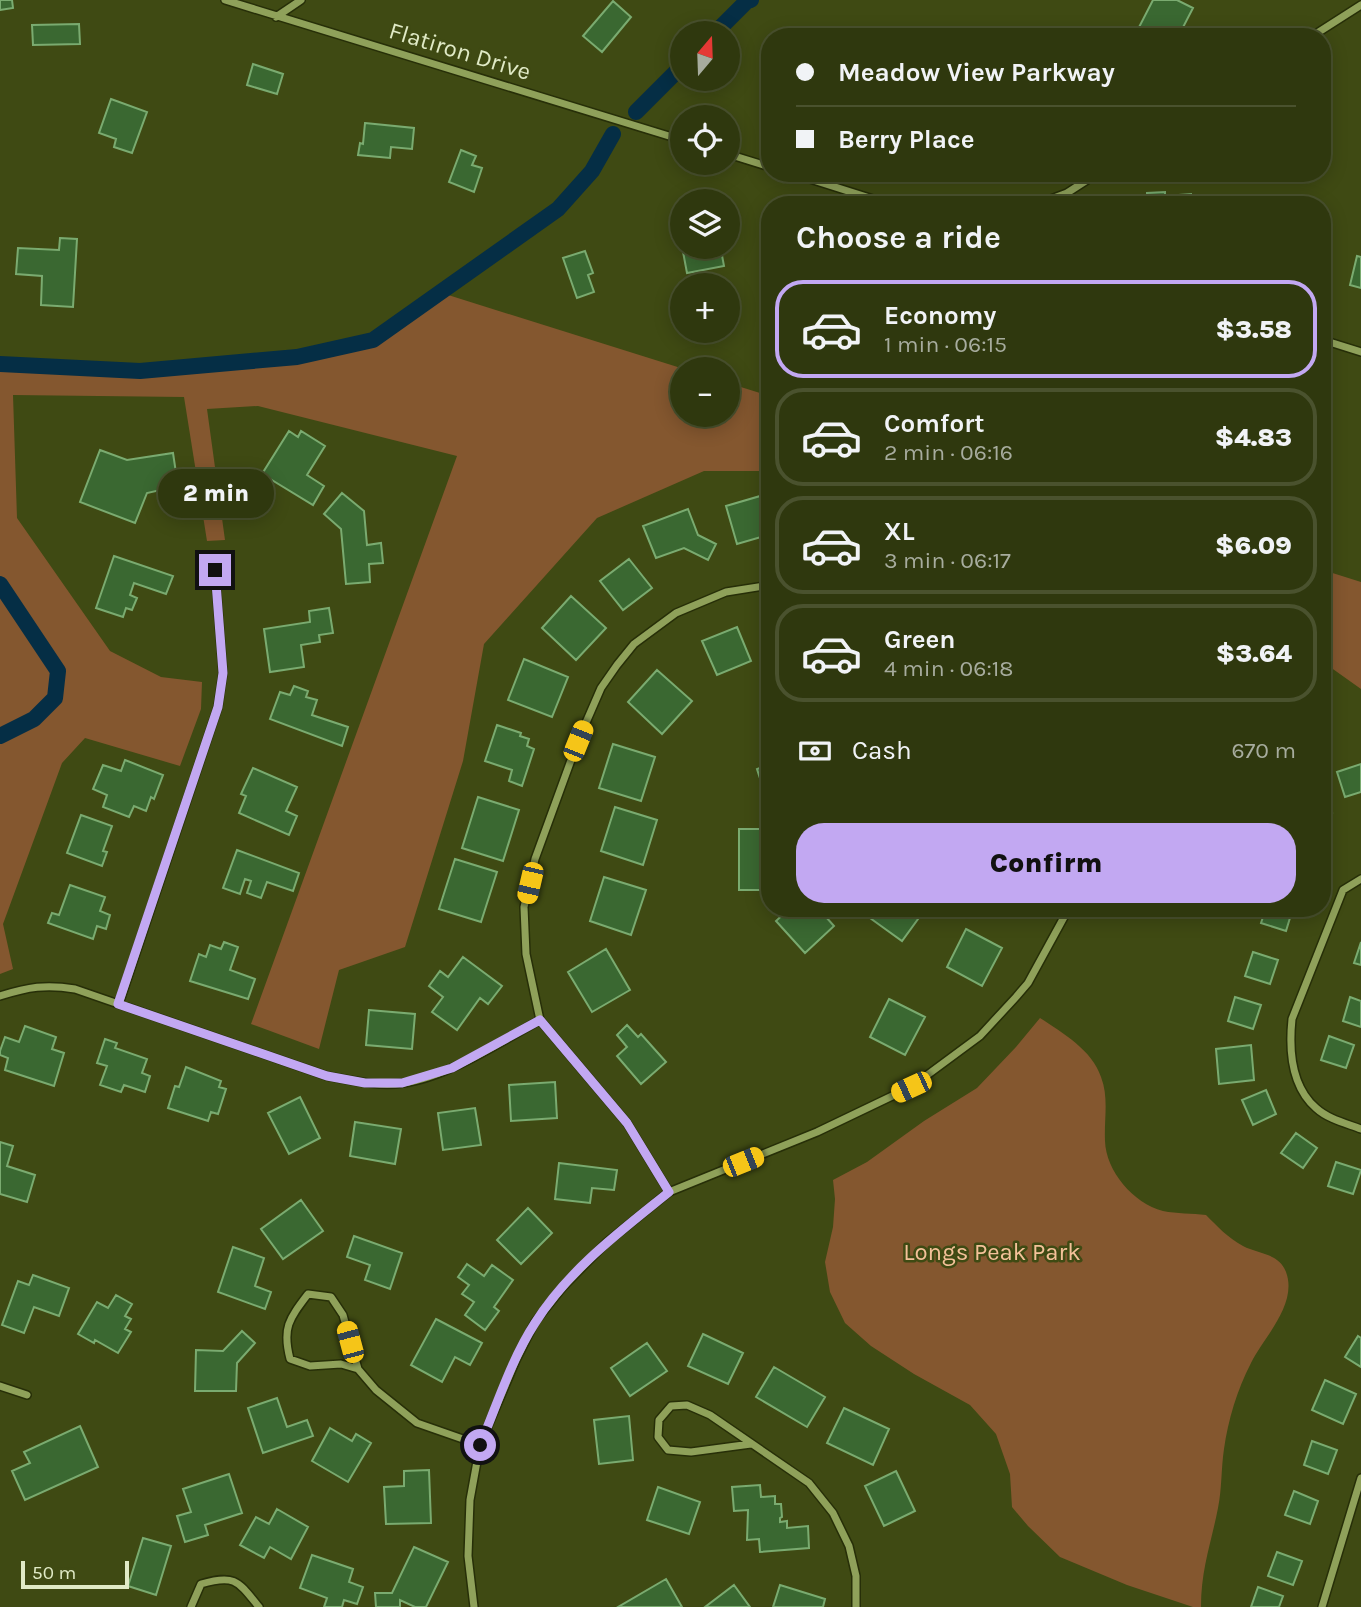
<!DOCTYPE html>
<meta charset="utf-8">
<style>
:root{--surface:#2f380e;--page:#373f17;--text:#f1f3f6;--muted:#a7ac9e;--line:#4a522e;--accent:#c2a8f2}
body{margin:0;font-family:Karla,sans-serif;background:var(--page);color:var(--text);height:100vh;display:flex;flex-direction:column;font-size:26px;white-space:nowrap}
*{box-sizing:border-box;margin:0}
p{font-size:23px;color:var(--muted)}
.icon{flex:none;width:38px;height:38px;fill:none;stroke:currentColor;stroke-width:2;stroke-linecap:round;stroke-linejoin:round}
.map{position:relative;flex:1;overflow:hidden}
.sheet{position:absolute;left:761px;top:196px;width:570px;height:721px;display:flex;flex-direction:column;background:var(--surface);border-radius:28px;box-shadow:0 4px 18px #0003,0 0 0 2px var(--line)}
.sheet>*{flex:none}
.guide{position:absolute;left:761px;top:28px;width:570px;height:154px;border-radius:28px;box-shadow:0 4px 18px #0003,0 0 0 2px var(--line);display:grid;align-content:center;height:154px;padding:0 35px;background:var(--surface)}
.needle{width:46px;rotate:19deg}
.tools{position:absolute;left:670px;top:21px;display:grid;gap:14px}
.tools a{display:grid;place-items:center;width:70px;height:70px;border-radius:50%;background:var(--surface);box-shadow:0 4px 18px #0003,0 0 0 2px var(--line);font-size:35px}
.scale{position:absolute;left:21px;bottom:18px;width:108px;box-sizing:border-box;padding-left:7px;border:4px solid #e0eac6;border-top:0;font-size:19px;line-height:24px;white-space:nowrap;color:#e0eac6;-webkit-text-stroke:5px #3f4a13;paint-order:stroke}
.end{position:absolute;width:32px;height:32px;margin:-16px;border:9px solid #c2a8f2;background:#111;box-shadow:0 0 0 4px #111}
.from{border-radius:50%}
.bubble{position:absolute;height:49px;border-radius:24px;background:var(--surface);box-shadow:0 4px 18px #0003,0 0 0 2px var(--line);font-size:23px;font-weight:800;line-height:49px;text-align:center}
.car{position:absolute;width:21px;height:42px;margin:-21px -10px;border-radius:9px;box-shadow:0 0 5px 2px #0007;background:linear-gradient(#f5c518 24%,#345 0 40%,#f5c518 0 76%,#345 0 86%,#f5c518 0)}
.guide b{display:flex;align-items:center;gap:24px;height:66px;font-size:26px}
.guide b+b{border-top:2px solid var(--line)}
.guide i{width:18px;height:18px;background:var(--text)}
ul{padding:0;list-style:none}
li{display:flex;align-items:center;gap:21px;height:98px;margin:0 14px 10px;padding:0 21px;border:4px solid var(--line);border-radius:28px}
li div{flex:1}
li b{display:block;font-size:26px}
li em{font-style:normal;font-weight:800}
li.active{border-color:var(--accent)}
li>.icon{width:63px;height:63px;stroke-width:1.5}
h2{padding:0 35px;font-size:32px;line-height:84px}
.pay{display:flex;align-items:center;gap:18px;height:77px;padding:0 35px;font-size:26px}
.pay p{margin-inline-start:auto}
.action{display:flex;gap:14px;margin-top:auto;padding:14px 35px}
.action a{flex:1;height:80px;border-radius:28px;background:var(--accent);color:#111;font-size:28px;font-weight:800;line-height:80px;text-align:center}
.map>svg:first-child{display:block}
.green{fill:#84572f}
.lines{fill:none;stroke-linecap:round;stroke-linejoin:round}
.canal{stroke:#052e45;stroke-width:16}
.building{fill:#3a6831;stroke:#7aab70;stroke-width:2}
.street-casing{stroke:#272f08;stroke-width:10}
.street{stroke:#8fa15a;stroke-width:7}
.route{stroke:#c2a8f2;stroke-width:9}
.labels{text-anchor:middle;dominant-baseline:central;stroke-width:5;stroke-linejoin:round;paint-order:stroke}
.street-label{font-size:24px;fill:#e0eac6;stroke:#3f4a13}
.park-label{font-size:24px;fill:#f4c199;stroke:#3f4a13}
</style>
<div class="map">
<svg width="1361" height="1607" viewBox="0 0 1361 1607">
<rect width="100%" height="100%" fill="#3f4a13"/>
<path class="green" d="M445,294L684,369L682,415H728V383L770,396V471H704L597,518L484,644L463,761L405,947L339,970L319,1049L251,1024L457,456L258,406L207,409L225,540L207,541L184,397L13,395L17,518L110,651L161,677L202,682L201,709L180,766L85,738L62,763L3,924L13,969L0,974V367L191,369L259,364L363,345L386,336Z
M1323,570L1361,582V689L1323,662Z
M1040,1018C1063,1033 1092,1050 1101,1077C1109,1098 1104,1118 1105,1141C1106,1171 1133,1203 1163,1211C1177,1214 1192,1213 1206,1215C1217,1226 1228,1238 1243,1246C1258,1254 1279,1253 1286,1272C1298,1304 1264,1337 1251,1363C1237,1390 1228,1420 1224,1449C1221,1469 1222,1489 1218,1508C1211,1544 1201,1569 1201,1607H1193L1127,1585L1060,1557L1028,1526L1012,1507L1010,1474L996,1434L970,1405L914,1374L871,1346L845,1323L830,1292L825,1262L833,1227L835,1199L833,1180L867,1162L924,1121L977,1088L1016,1047Z"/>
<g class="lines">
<path class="canal" d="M715,33L747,1L751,0
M636,112L682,66
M0,364L140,371L297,357L373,340L558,209L592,171L613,134
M0,584L58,671L55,698L34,719L0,736"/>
</g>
<path class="building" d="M0,0H12L13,8L0,10Z
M1153,0H1177L1193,8L1178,37H1144L1136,33Z
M613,1L631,17L602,52L583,36Z
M79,24L80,44L33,45L32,25Z
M253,64L283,74L277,94L247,85Z
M111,99L147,112L132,153L114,147L116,139L99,133Z
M365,123L414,128L412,149L391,147L390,158L358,155L360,143L363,144Z
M461,150L476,156L472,165L482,168L474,192L449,182Z
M1165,192V196L1191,194V205H1118V202L1129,204L1131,198L1147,202V193Z
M60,238L77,239L73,307L41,305L42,276L16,274L18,248L59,250Z
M681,241L682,247H727L728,249L721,250L724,266L687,273Z
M585,251L593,273L588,275L594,292L577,298L563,258Z
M1357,256L1361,257V288L1350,285Z
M289,431L298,437L301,431L325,446L307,475L324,486L313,505L262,474Z
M100,450L127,460L173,453L178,486L147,493L135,523L80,502Z
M342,493L364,511L367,545L381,543L383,563L369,564L370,582L346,584L341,529L324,514Z
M767,494L770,503V551L765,552L761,537L737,544L726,506Z
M688,509L698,535L716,544L708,560L684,548L656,558L643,526Z
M114,556L173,576L166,594L134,583L130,595L137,598L132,610L126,608L123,617L96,608Z
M629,559L652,588L623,610L600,581Z
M571,596L606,628L576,660L542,628Z
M329,608L333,633L319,635L320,642L301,645L304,667L270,672L264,629L310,622L309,611Z
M737,627L751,661L717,675L702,641Z
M524,659L568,677L552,717L508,700Z
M657,670L692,701L662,734L628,702Z
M294,686L308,691L306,697L317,700L312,715L348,727L342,746L270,719L280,692L290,695Z
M497,725L521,733L520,736L529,739L527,746L534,749L522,786L509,781L512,770L485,761Z
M613,744L655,757L641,801L599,788Z
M125,760L163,775L154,799L151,797L146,811L134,806L129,817L103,807L107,795L93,789L103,765L121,771Z
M770,764V802L768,803L757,769Z
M1361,764V792L1345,797L1337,772Z
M253,768L297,787L286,811L297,816L289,835L239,813L246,796L241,794Z
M478,797L519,810L503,861L462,848Z
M1323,805L1332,813L1323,823Z
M615,807L657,820L643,865L601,851Z
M81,815L112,826L103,851L107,852L102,866L67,853Z
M739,829H770V890H739Z
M237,850L299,873L293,891L267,882L261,898L247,893L251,881L245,879L240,894L223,888Z
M455,859L497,872L481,922L439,909Z
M604,877L646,890L631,935L590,921Z
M70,885L105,897L100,911L110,915L106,929L97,926L93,939L48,923L52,913L59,915Z
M790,908H818L834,926L805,953L776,921Z
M876,908H926L902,941L870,918Z
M1266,908H1293L1286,931L1261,923Z
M966,929L1002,948L982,986L947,967Z
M224,942L238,947L230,970L255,979L248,999L190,981L199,954L206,957L210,945L221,949Z
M1361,942V965L1354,963Z
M606,949L630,990L592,1012L568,972Z
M1253,952L1278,960L1270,984L1245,976Z
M463,957L502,986L488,1004L480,998L457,1030L432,1012L443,997L429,986L440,971L448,977Z
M1235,997L1261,1005L1253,1029L1228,1021Z
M1350,997L1361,1001V1027L1343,1021Z
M889,999L925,1017L905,1055L870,1037Z
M369,1010L415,1014L412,1049L366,1045Z
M627,1025L638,1037L641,1034L666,1062L641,1084L617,1056L627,1047L617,1035Z
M25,1026L56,1037L52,1049L64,1053L54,1086L5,1070L8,1058L0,1055V1051L5,1037L19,1042Z
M1329,1036L1354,1045L1346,1068L1321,1060Z
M105,1039L117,1043L115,1048L147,1059L142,1073L150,1076L145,1092L124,1085L121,1092L100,1085L107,1066L97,1063Z
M1251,1045L1254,1080L1219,1084L1216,1049Z
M186,1067L221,1081L219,1087L226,1089L218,1114L211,1112L208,1121L168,1108L175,1086L179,1087Z
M555,1082L557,1118L511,1121L509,1085Z
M1266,1090L1276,1114L1253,1125L1242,1100Z
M300,1097L320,1138L289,1154L268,1113Z
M475,1108L481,1145L443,1150L438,1113Z
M355,1122L401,1129L395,1164L350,1156Z
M1296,1133L1317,1148L1303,1168L1281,1153Z
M0,1142L13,1146L7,1166L35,1175L27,1202L0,1194Z
M1336,1162L1361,1170L1353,1194L1328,1186Z
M559,1163L617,1170L614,1190L592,1188L590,1203L555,1199Z
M301,1200L323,1231L283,1259L261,1229Z
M528,1208L552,1233L521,1264L497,1240Z
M354,1236L402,1253L390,1289L365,1280L370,1265L347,1257Z
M233,1247L264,1258L255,1286L271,1292L265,1309L218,1292Z
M467,1264L484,1276L492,1265L513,1280L494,1307L499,1311L485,1330L465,1315L474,1302L462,1294L469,1285L458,1277Z
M33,1275L69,1288L59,1316L34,1307L24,1333L2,1325L18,1281L29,1285Z
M116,1295L132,1304L125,1316L131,1319L125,1329L131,1332L118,1353L95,1340L94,1343L78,1334L97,1302L108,1308Z
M436,1319L482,1343L470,1365L455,1357L442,1382L411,1365Z
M242,1331L255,1343L237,1363L236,1391H195L196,1350L223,1351Z
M703,1334L743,1353L728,1384L688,1366Z
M1358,1336L1361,1338V1367L1345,1357Z
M647,1343L667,1371L630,1396L611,1368Z
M774,1367L825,1397L807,1427L756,1397Z
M1325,1380L1356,1394L1343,1424L1312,1410Z
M277,1398L287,1427L307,1420L313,1436L263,1453L248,1408Z
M844,1408L889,1429L873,1465L827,1443Z
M629,1416L633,1460L599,1464L594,1420Z
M80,1426L98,1467L25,1500L12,1471L30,1463L24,1452Z
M330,1428L352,1441L356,1434L371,1443L348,1482L312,1461Z
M1312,1441L1337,1450L1328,1474L1304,1465Z
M429,1470L431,1523L386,1524L384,1487L404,1486V1471Z
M896,1471L915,1511L884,1526L865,1486Z
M229,1474L242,1513L205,1525L208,1535L185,1542L177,1516L191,1512L183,1489Z
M760,1485L761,1497L775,1496V1504H781L782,1517L780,1518V1522L787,1521V1528L808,1526L809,1548L760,1552L759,1539L747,1540L748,1510L734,1511L732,1487Z
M658,1487L700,1502L689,1534L647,1520Z
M1294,1491L1318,1501L1310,1524L1285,1515Z
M277,1509L308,1527L291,1559L270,1547L264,1558L240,1545L256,1517L269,1524Z
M143,1538L171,1546L156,1595L128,1586Z
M414,1547L448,1562L426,1607H415L400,1600V1607H376L375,1593H392Z
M1277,1552L1302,1561L1293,1585L1268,1576Z
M312,1555L353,1569L349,1582L363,1587L357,1604L344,1600L342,1607H324L327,1598L300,1588Z
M666,1579L682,1607H618Z
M734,1585L750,1607H705Z
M780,1585L825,1599L823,1607H773Z
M1258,1587L1283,1596L1279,1607H1251Z"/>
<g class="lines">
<defs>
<path id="street" d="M225,0L682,140
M276,17L301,0
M1311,37L1361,5
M728,154L770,167
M791,173L892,205
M1035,205L1067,193L1098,173
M1065,205L1067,193
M1323,340L1361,352
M1361,879L1343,890L1292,1019C1289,1048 1291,1086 1316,1108C1328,1119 1345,1123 1361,1129
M1047,908L1066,915
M0,996C28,987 46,984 75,989L327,1076C351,1080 378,1087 403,1083C448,1077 500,1042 540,1020
M119,1004L218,707L223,673L215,570
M669,1192L627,1123L540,1020L526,954L524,907L535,859L578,741L601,688L617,665L634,644L676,613L726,592L770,585
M358,1369L341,1364L310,1366L290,1359C282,1328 289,1319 308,1294L331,1297L343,1315L358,1369L376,1390L417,1423L480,1445
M0,1386L27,1395
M751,1444L691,1452L668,1450L658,1437L659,1420L671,1406L687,1405L710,1415L809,1483L833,1513L849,1546L856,1576V1607
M191,1607L201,1584C235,1574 238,1581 259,1607
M474,1607L468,1556L470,1500L480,1445L516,1360L535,1322L563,1287L606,1243L669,1192L817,1132L911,1087L980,1036L1016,997L1028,983L1069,908
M1322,1607L1361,1478"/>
</defs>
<use href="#street" class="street-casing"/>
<use href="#street" class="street"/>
</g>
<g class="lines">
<path class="route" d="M215,570L223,673L218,707L118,1004L327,1076L365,1083H402L452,1068L540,1020L627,1123L669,1192C622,1230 568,1270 535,1323C511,1360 497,1405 480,1445"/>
</g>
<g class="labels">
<g class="street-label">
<text transform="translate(460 51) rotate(17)">Flatiron Drive</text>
</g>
<g class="park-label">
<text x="992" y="1252">Longs Peak Park</text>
</g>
</g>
</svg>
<div class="tools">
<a><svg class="needle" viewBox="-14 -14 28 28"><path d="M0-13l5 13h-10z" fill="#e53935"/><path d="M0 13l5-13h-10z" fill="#a7ac9e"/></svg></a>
<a><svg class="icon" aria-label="locate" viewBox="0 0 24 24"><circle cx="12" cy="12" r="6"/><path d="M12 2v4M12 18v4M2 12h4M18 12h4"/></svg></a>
<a><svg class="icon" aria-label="layers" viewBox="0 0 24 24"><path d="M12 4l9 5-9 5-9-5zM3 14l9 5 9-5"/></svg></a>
<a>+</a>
<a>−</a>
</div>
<div class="scale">50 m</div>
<i class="end from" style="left:480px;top:1445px"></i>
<i class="end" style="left:215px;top:570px"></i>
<div class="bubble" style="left:158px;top:469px;width:116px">2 min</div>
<i class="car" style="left:578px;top:741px;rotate:22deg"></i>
<i class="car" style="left:530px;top:883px;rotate:193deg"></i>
<i class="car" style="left:911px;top:1087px;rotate:245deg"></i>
<i class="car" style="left:743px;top:1162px;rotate:68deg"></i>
<i class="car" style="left:350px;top:1342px;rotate:345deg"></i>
<div class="guide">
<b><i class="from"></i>Meadow View Parkway</b>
<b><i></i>Berry Place</b>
</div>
<section class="sheet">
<h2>Choose a ride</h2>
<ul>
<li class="active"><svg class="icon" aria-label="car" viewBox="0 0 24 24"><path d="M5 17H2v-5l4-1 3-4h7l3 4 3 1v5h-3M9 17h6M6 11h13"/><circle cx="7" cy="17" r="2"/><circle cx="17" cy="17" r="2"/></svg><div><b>Economy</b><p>1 min · 06:15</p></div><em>$3.58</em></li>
<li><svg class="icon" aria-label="car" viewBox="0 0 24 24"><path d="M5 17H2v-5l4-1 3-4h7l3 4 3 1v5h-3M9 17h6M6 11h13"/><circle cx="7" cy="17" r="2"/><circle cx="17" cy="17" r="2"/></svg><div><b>Comfort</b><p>2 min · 06:16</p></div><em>$4.83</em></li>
<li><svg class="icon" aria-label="car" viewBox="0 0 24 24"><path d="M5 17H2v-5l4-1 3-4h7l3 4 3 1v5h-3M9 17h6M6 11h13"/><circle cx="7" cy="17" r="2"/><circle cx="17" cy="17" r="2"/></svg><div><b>XL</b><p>3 min · 06:17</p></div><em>$6.09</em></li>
<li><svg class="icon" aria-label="car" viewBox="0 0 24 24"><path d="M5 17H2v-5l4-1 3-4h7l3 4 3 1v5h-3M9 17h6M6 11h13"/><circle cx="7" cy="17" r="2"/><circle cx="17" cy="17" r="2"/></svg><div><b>Green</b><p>4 min · 06:18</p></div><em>$3.64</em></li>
</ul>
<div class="pay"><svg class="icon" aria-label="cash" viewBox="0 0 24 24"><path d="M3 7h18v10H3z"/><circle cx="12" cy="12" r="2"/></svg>Cash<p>670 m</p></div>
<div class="action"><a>Confirm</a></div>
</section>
</div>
